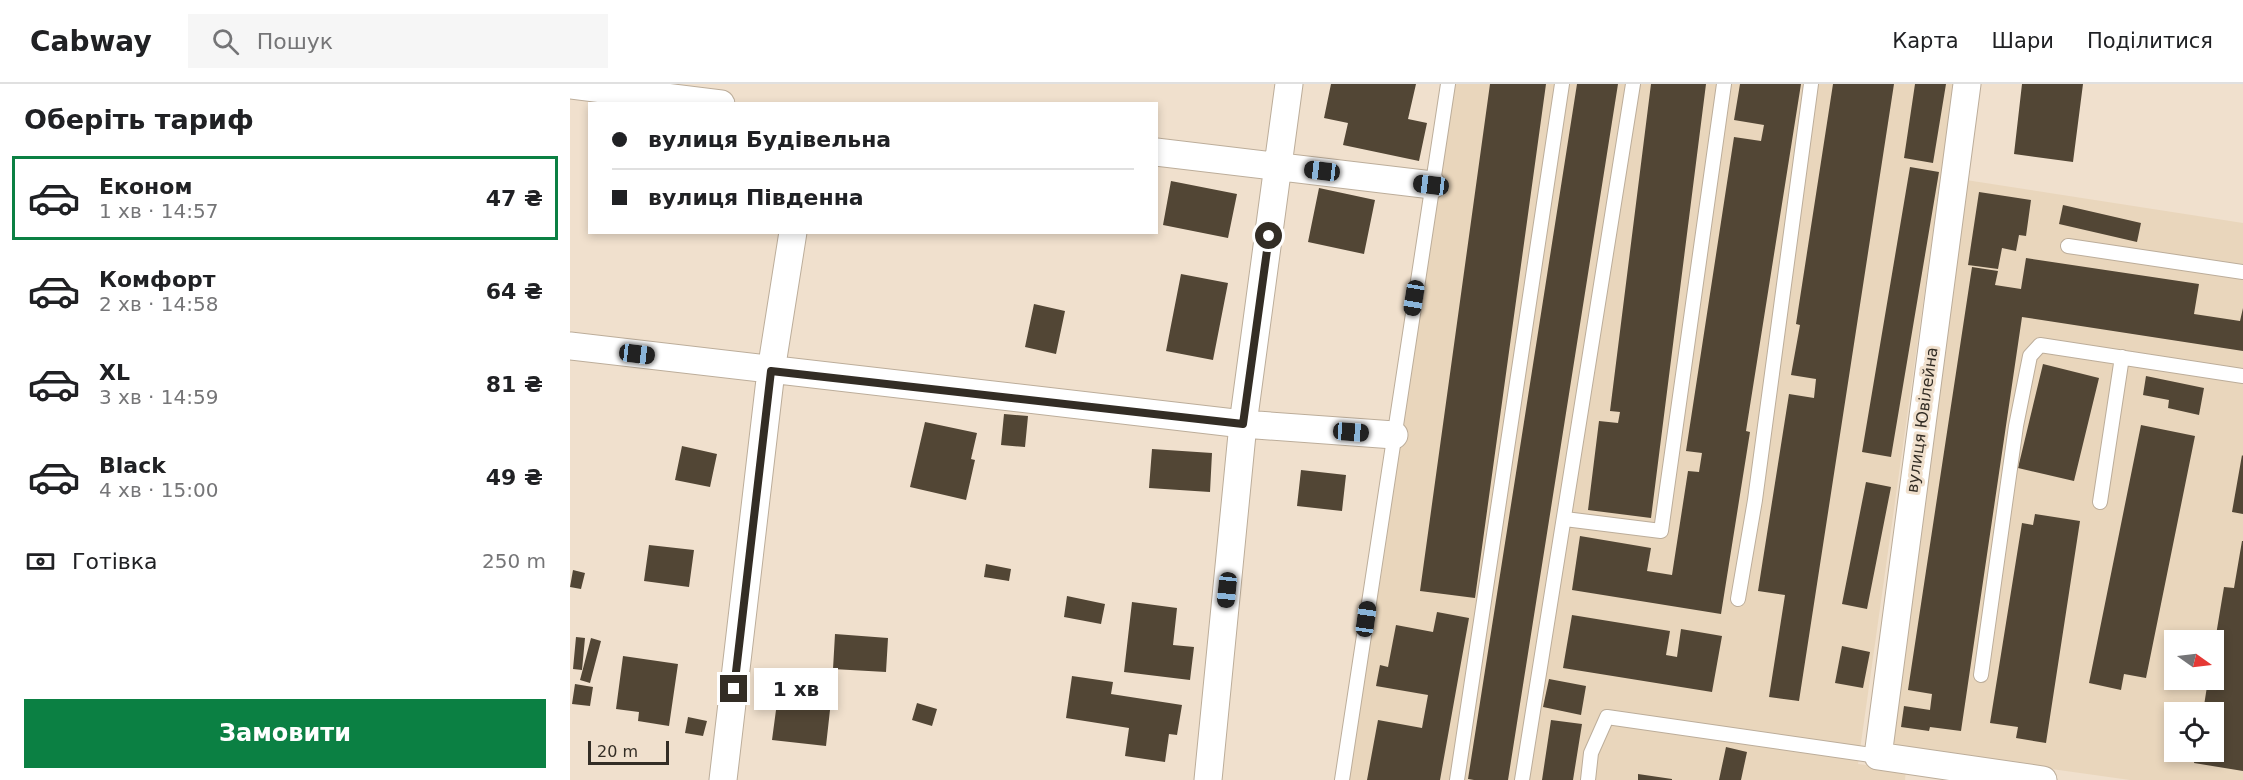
<!DOCTYPE html>
<html lang="uk">
<meta charset="utf-8">
<style>
:root{--surface:#fff;--page:#f6f6f6;--text:#202124;--muted:#757577;--line:#e0e0e0;--accent:#0b8043}
body{margin:0;font-family:"DejaVu Sans",sans-serif;background:var(--page);color:var(--text);height:100vh;display:flex;flex-direction:column;font-size:22px;white-space:nowrap}
*{box-sizing:border-box;margin:0}
p{font-size:20px;color:var(--muted)}
.icon{flex:none;width:33px;height:33px;fill:none;stroke:currentColor;stroke-width:2;stroke-linecap:round;stroke-linejoin:round}
.map{position:relative;flex:1;overflow:hidden}
.drawer{display:flex;flex-direction:column;background:var(--surface);width:570px}
.drawer>*{flex:none}
.top-card{position:absolute;left:18px;top:18px;width:570px;height:132px;border-radius:0px;box-shadow:0 3px 9px #0003;display:grid;align-content:center;height:132px;padding:0 24px;background:var(--surface)}
.needle{width:39px;rotate:104deg}
.controls{position:absolute;left:1594px;top:546px;display:grid;gap:12px}
.controls a{display:grid;place-items:center;width:60px;height:60px;border-radius:0px;background:var(--surface);box-shadow:0 3px 9px #0003;font-size:30px}
.scale{position:absolute;left:18px;bottom:15px;width:81px;box-sizing:border-box;padding-left:6px;border:3px solid #332d25;border-top:0;font-size:16px;line-height:21px;white-space:nowrap;color:#332d25;-webkit-text-stroke:4px #f0e0cd;paint-order:stroke}
.end{position:absolute;width:27px;height:27px;margin:-14px;border:8px solid #332d25;background:#fff;box-shadow:0 0 0 3px #fff}
.from{border-radius:50%}
.bubble{position:absolute;height:42px;border-radius:0px;background:var(--surface);box-shadow:0 3px 9px #0003;font-size:20px;font-weight:700;line-height:42px;text-align:center}
.car{position:absolute;width:18px;height:36px;margin:-18px -9px;border-radius:8px;box-shadow:0 0 4px 2px #0007;background:linear-gradient(#222 24%,#8ab4d8 0 40%,#222 0 76%,#8ab4d8 0 86%,#222 0)}
.top-card b{display:flex;align-items:center;gap:21px;height:57px;font-size:22px}
.top-card b+b{border-top:2px solid var(--line)}
.top-card i{width:15px;height:15px;background:var(--text)}
ul{padding:0;list-style:none}
li{display:flex;align-items:center;gap:18px;height:84px;margin:0 12px 9px;padding:0 12px;border:3px solid transparent;border-radius:0px}
li div{flex:1}
li b{display:block;font-size:22px}
li em{font-style:normal;font-weight:700}
li.on{border-color:var(--accent)}
li>.icon{width:54px;height:54px;stroke-width:1.5}
h2{padding:0 24px;font-size:27px;line-height:72px}
.pay{display:flex;align-items:center;gap:15px;height:66px;padding:0 24px;font-size:22px}
.pay p{margin-inline-start:auto}
.button{display:flex;gap:12px;margin-top:auto;padding:12px 24px}
.button a{flex:1;height:69px;border-radius:0px;background:var(--accent);color:#fff;font-size:24px;font-weight:700;line-height:69px;text-align:center}
header{display:flex;align-items:center;gap:36px;box-sizing:border-box;height:84px;padding:0 30px;background:var(--surface);border-bottom:2px solid var(--line)}
header strong{font-size:28px}
nav{display:flex;gap:33px;margin-inline-start:auto;font-size:21px}
.search{width:420px;height:54px;background:var(--page);display:flex;align-items:center;gap:15px;box-sizing:border-box;padding:0 21px;border-radius:0px;color:var(--muted);font-size:22px}
main{display:flex;flex:1;min-height:0}
.map>svg:first-child{display:block}
.built{fill:#e9d6bc;fill-rule:evenodd}
.building{fill:#524635}
.lines{fill:none;stroke-linecap:round;stroke-linejoin:round}
.service-casing{stroke:#bcad9a;stroke-width:16}
.minor-casing{stroke:#bcad9a;stroke-width:29}
.service{stroke:#fff;stroke-width:14}
.minor{stroke:#fff;stroke-width:27}
.route{stroke:#332d25;stroke-width:8}
.labels{text-anchor:middle;dominant-baseline:central;stroke-width:6;stroke-linejoin:round;paint-order:stroke}
.street-label{font-size:16px;fill:#332d25;stroke:#f0e0cd}
</style>
<header>
<strong>Cabway</strong>
<div class="search"><svg class="icon" aria-label="search" viewBox="0 0 24 24"><circle cx="10" cy="10" r="6"/><path d="M15 15l6 6"/></svg>Пошук</div>
<nav><a>Карта</a><a>Шари</a><a>Поділитися</a></nav>
</header>
<main>
<section class="drawer">
<h2>Оберіть тариф</h2>
<ul>
<li class="on"><svg class="icon" aria-label="car" viewBox="0 0 24 24"><path d="M5 17H2v-5l4-1 3-4h7l3 4 3 1v5h-3M9 17h6M6 11h13"/><circle cx="7" cy="17" r="2"/><circle cx="17" cy="17" r="2"/></svg><div><b>Економ</b><p>1 хв · 14:57</p></div><em>47 ₴</em></li>
<li><svg class="icon" aria-label="car" viewBox="0 0 24 24"><path d="M5 17H2v-5l4-1 3-4h7l3 4 3 1v5h-3M9 17h6M6 11h13"/><circle cx="7" cy="17" r="2"/><circle cx="17" cy="17" r="2"/></svg><div><b>Комфорт</b><p>2 хв · 14:58</p></div><em>64 ₴</em></li>
<li><svg class="icon" aria-label="car" viewBox="0 0 24 24"><path d="M5 17H2v-5l4-1 3-4h7l3 4 3 1v5h-3M9 17h6M6 11h13"/><circle cx="7" cy="17" r="2"/><circle cx="17" cy="17" r="2"/></svg><div><b>XL</b><p>3 хв · 14:59</p></div><em>81 ₴</em></li>
<li><svg class="icon" aria-label="car" viewBox="0 0 24 24"><path d="M5 17H2v-5l4-1 3-4h7l3 4 3 1v5h-3M9 17h6M6 11h13"/><circle cx="7" cy="17" r="2"/><circle cx="17" cy="17" r="2"/></svg><div><b>Black</b><p>4 хв · 15:00</p></div><em>49 ₴</em></li>
</ul>
<div class="pay"><svg class="icon" aria-label="cash" viewBox="0 0 24 24"><path d="M3 7h18v10H3z"/><circle cx="12" cy="12" r="2"/></svg>Готівка<p>250 m</p></div>
<div class="button"><a>Замовити</a></div>
</section>
<div class="map">
<svg width="1673" height="696" viewBox="0 0 1673 696">
<rect width="100%" height="100%" fill="#f0e0cd"/>
<path class="built" d="M881,0H1384L1288,680L1336,686L1335,696H776L812,486Z
M1396,96L1673,139V696H1560L1319,662ZM1605,556H1644V596H1605ZM1605,628H1644V668H1605Z"/>
<path class="building" d="M761,0H846L838,35L857,39L849,77L773,61L778,39L754,34Z
M920,0H976L905,514L850,507Z
M1007,0H1048L938,696H904L898,695Z
M1081,0H1136L1081,434L1018,426L1029,337L1048,339L1050,328L1040,327Z
M1170,0H1231L1176,347L1180,348L1151,530L1002,506L1010,452L1081,464L1077,487L1102,491L1118,387L1129,388L1132,369L1116,367L1164,53L1191,57L1194,41L1164,36Z
M1263,0H1324L1229,617L1199,613L1215,511L1188,507L1219,310L1244,314L1246,295L1221,291L1230,241L1226,240Z
M1345,0H1376L1363,79L1334,74Z
M1452,0H1513L1503,78L1444,70Z
M1340,83L1369,88L1321,373L1292,368Z
M601,97L667,110L658,154L593,141Z
M749,104L805,116L794,170L738,158Z
M1409,108L1461,116L1456,152L1449,151L1446,167L1432,164L1428,185L1398,181Z
M1493,121L1571,139L1567,158L1489,140Z
M1456,174L1629,200L1624,230L1670,237L1673,224V267L1452,233L1391,647L1360,643L1359,647L1331,643L1334,622L1360,626L1362,610L1338,606L1402,183L1428,187L1425,201L1451,205Z
M611,190L658,199L643,276L596,267Z
M464,220L495,227L486,270L455,263Z
M1473,280L1529,294L1504,397L1448,384Z
M1576,292L1634,304L1629,331L1598,324L1599,316L1573,311Z
M434,330L458,332L455,363L431,361Z
M355,338L407,349L401,375L405,376L396,416L340,403Z
M1571,341L1625,352L1576,594L1554,590L1551,606L1519,599Z
M112,362L147,370L140,403L105,396Z
M582,365L642,369L640,408L579,404Z
M1672,371L1673,372V430L1662,428Z
M731,386L776,391L772,427L727,422Z
M1296,398L1321,403L1297,525L1272,520Z
M1465,430L1510,437L1476,659L1446,654L1448,643L1420,639L1452,439L1463,441Z
M1672,457H1673V687L1624,679L1626,668H1644V628H1633L1638,596H1644V563L1654,503L1664,504Z
M79,461L124,466L119,503L74,497Z
M416,480L441,485L439,497L414,493Z
M3,486L15,489L11,505L0,503Z
M497,512L535,520L531,540L494,533Z
M562,518L607,524L603,561L624,563L620,596L554,588Z
M867,528L899,534L870,696H797L808,636L852,644L858,611L806,602L810,581L818,583L826,541L863,548Z
M1002,531L1100,547L1096,571L1107,573L1111,545L1152,552L1142,608L993,584Z
M265,550L318,554L316,588L263,585Z
M6,553L15,554L12,586L3,585Z
M21,554L31,557L20,599L10,596Z
M1272,562L1300,568L1293,604L1265,599Z
M53,572L108,580L99,642L68,637L69,628L46,625Z
M502,592L543,598L541,610L612,621L607,651L599,650L595,678L555,672L559,644L496,634Z
M979,595L1016,602L1011,631L973,623Z
M5,600L23,603L20,622L2,620Z
M208,611L261,617L256,662L202,656Z
M347,619L367,625L362,642L342,636Z
M118,633L137,637L133,652L115,649Z
M981,636L1012,640L1003,696H972Z
M1156,663L1177,668L1171,696H1149Z
M1068,690L1102,695V696H1068Z"/>
<g class="lines">
<defs>
<path id="service" d="M1498,162L1673,188
M1530,418L1552,273
M995,435L1091,447L1154,0
M1168,515L1185,416L1241,0
M1411,591L1446,342L1460,272L1470,261L1673,292
M772,696L878,0
M887,696L992,0
M952,696L1063,0
M1018,696L1021,669L1037,633L1308,672"/>
<path id="minor" d="M1397,0L1308,672L1473,696
M0,1L151,20
M586,68L862,101
M0,262L673,340L824,351
M153,696L201,287L223,148
M638,696L673,340L719,0"/>
</defs>
<use href="#service" class="service-casing"/>
<use href="#minor" class="minor-casing"/>
<use href="#service" class="service"/>
<use href="#minor" class="minor"/>
</g>
<g class="lines">
<path class="route" d="M164,605L201,287L673,340L699,152"/>
</g>
<g class="labels">
<g class="street-label">
<text transform="translate(1352 336) rotate(-82)">вулиця Ювілейна</text>
</g>
</g>
</svg>
<div class="controls">
<a><svg class="needle" viewBox="-14 -14 28 28"><path d="M0-13l5 13h-10z" fill="#e53935"/><path d="M0 13l5-13h-10z" fill="#757577"/></svg></a>
<a><svg class="icon" aria-label="locate" viewBox="0 0 24 24"><circle cx="12" cy="12" r="6"/><path d="M12 2v4M12 18v4M2 12h4M18 12h4"/></svg></a>
</div>
<div class="scale">20 m</div>
<i class="end from" style="left:699px;top:152px"></i>
<i class="end" style="left:164px;top:605px"></i>
<div class="bubble" style="left:184px;top:584px;width:84px">1 хв</div>
<i class="car" style="left:752px;top:87px;rotate:277deg"></i>
<i class="car" style="left:861px;top:101px;rotate:277deg"></i>
<i class="car" style="left:844px;top:214px;rotate:189deg"></i>
<i class="car" style="left:67px;top:270px;rotate:97deg"></i>
<i class="car" style="left:781px;top:348px;rotate:94deg"></i>
<i class="car" style="left:657px;top:506px;rotate:186deg"></i>
<i class="car" style="left:796px;top:535px;rotate:8deg"></i>
<div class="top-card">
<b><i class="from"></i>вулиця Будівельна</b>
<b><i></i>вулиця Південна</b>
</div>
</div>
</main>
